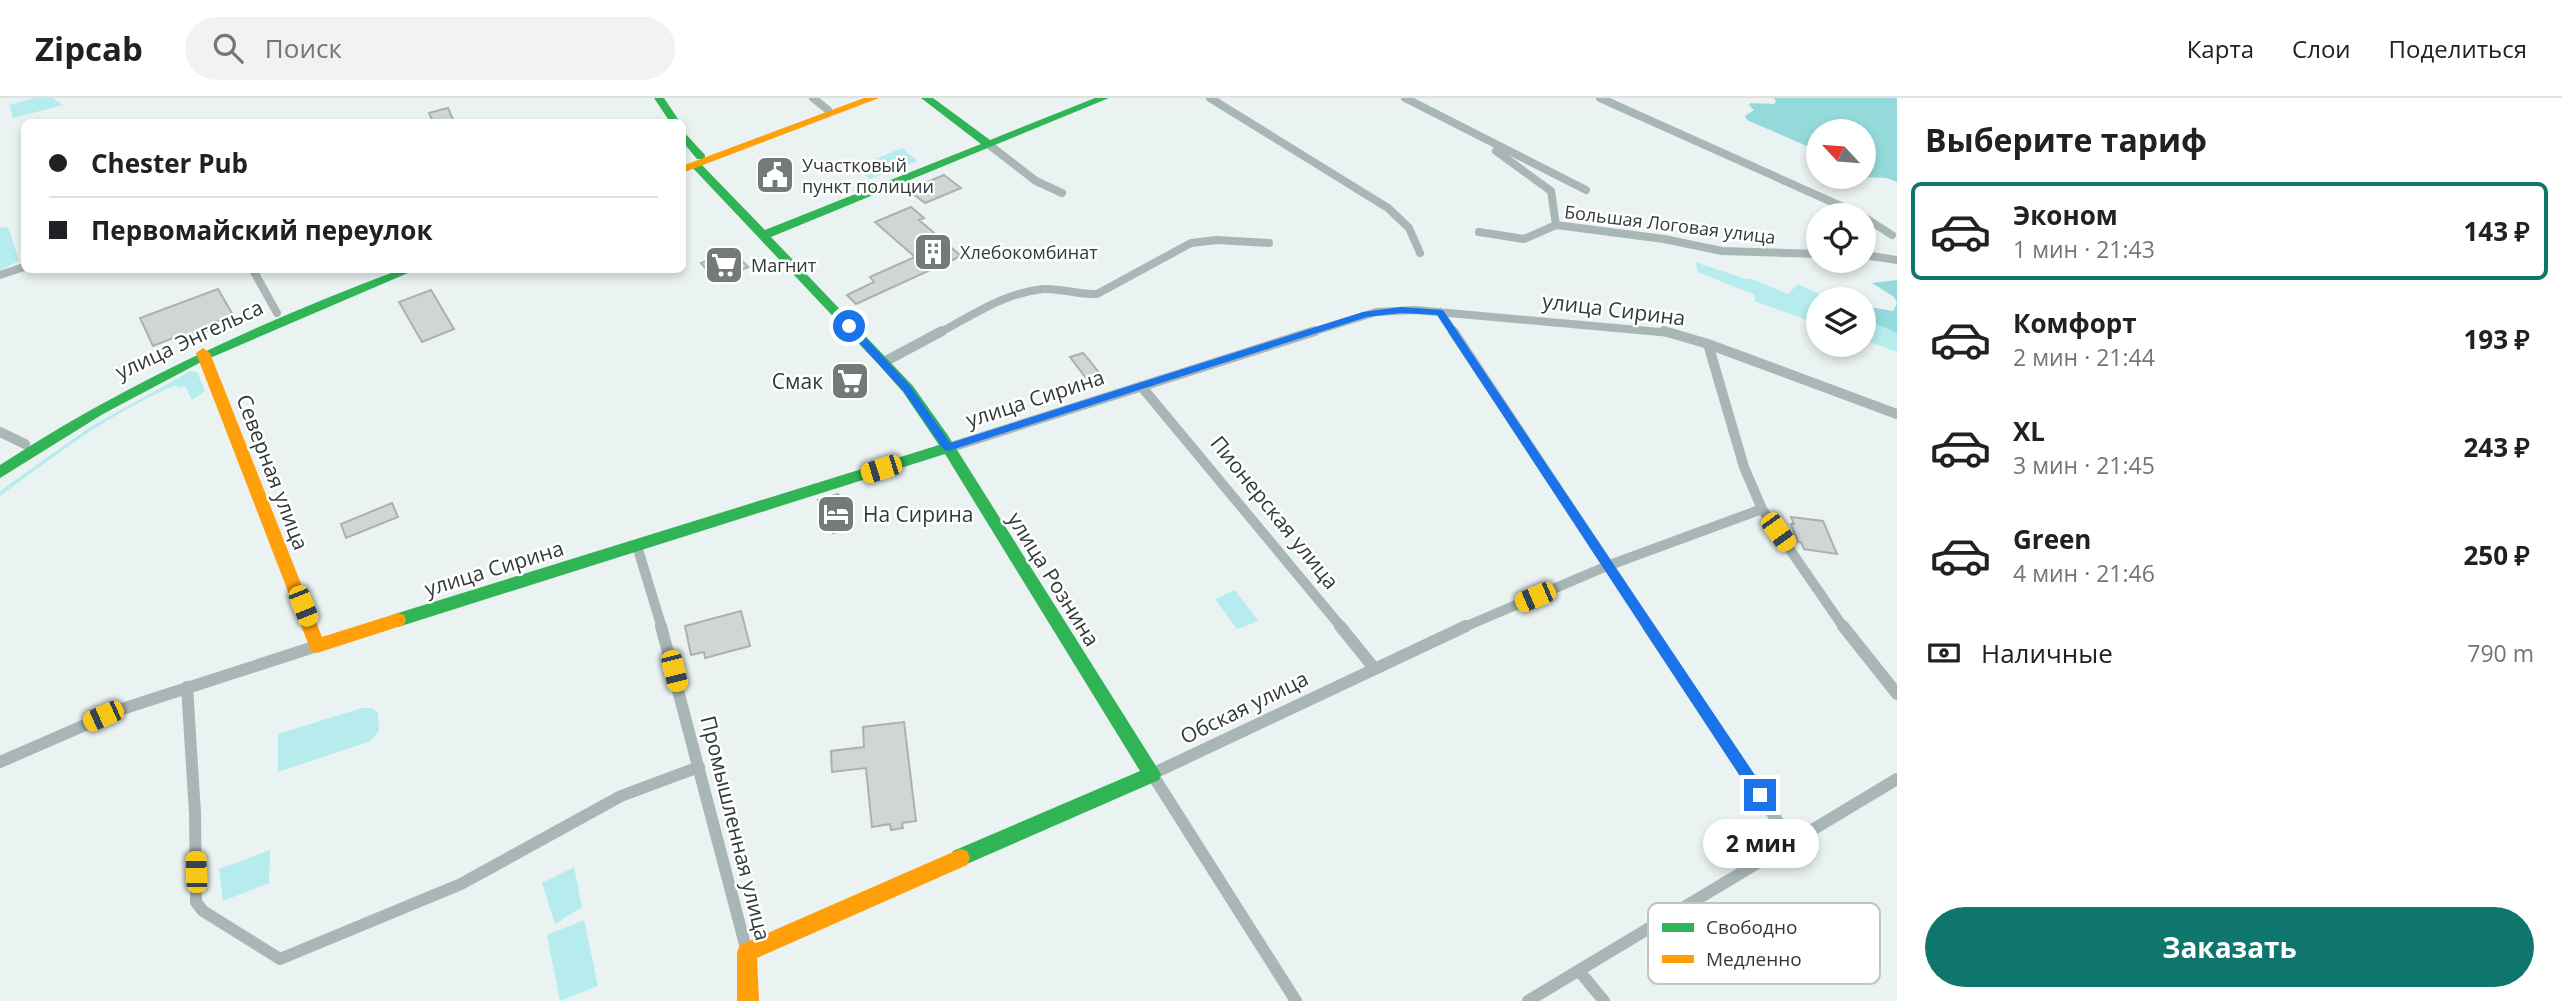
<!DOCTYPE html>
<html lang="ru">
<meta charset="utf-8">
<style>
:root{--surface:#fff;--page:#f2f2f2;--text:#202124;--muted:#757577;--line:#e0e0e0;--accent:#0f766e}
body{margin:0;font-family:"Open Sans",sans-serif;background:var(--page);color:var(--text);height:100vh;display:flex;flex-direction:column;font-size:26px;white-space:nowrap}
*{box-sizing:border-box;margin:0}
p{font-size:23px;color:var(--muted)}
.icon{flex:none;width:38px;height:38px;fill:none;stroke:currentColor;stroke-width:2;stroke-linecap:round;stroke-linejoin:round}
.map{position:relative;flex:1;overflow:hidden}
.drawer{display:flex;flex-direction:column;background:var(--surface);width:665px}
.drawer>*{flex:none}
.top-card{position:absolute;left:21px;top:21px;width:665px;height:154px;border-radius:10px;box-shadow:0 4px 10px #0003;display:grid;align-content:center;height:154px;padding:0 28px;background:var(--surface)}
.needle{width:46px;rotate:296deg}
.fabs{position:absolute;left:1806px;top:21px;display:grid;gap:14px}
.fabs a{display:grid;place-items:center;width:70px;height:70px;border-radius:50%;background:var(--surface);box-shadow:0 4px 10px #0003;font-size:35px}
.end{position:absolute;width:32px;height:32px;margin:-16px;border:9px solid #1a73e8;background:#fff;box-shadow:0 0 0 4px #fff}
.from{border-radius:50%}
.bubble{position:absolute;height:49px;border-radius:24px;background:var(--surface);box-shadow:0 4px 10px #0003;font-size:23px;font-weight:700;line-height:49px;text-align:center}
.car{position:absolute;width:21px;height:42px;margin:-21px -10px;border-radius:9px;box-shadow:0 0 5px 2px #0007;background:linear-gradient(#f5c518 24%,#345 0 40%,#f5c518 0 76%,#345 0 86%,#f5c518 0)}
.top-card b{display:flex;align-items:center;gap:24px;height:66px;font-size:26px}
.top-card b+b{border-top:2px solid var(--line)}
.top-card i{width:18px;height:18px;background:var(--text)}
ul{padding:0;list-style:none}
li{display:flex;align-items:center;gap:21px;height:98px;margin:0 14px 10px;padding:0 14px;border:4px solid transparent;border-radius:10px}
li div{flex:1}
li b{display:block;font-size:26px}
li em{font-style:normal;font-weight:700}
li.current{border-color:var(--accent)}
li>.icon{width:63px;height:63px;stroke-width:1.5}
h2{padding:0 28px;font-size:32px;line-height:84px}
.pay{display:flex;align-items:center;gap:18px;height:77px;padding:0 28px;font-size:26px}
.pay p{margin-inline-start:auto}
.action{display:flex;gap:14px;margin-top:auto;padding:14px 28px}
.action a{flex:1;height:80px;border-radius:42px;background:var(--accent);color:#fff;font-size:28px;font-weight:700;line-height:80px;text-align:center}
header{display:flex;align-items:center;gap:42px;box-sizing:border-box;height:98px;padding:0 35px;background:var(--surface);border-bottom:2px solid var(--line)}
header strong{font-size:33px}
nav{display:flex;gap:38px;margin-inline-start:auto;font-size:24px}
.search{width:490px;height:63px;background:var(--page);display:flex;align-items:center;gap:18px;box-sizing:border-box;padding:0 24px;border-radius:38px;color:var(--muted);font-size:26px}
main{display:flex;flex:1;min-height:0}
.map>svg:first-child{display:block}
.green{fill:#b6eced}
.forest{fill:#94dadb}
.building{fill:#d0d6d6;stroke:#abb1b1;stroke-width:2}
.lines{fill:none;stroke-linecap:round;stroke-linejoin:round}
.street-far2{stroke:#a9b6b6;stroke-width:8}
.street-far1{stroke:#a9b6b6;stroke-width:10}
.street{stroke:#a9b6b6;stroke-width:12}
.fast{fill:#30b455;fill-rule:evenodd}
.slow{fill:#ff9f0a;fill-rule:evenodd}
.route{fill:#1a73e8}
.labels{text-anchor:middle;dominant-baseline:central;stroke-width:5;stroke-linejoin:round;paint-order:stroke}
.far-poi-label{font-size:18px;fill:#333939;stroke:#fff;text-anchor:start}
.far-street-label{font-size:18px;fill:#333939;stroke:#fff}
.street-label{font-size:21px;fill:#333939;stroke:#fff}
.poi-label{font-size:21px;fill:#333939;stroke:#fff;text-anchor:end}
.key{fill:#fff;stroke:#c2c4c4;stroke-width:2}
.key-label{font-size:19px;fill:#333939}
</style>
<header>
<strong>Zipcab</strong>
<div class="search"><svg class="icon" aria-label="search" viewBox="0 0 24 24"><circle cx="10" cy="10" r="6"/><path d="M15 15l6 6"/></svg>Поиск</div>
<nav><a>Карта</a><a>Слои</a><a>Поделиться</a></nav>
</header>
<main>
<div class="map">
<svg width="1897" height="903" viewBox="0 0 1897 903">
<rect width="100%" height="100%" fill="#eaf2f2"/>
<path class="green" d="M35,0H53L63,7L13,20L9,7Z
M902,50L918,63L870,81L855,69Z
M6,129L9,131L19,163L0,172V130Z
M1695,164L1746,181H1752L1788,196L1798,186L1830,201H1818V226L1754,203L1755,197L1698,174Z
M1864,221L1897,235V254L1864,242Z
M191,273L197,274L205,293L192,302L185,288L178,290L176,287C111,314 56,357 0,398V393L90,329Z
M1235,492L1258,523L1237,531L1215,501Z
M362,610H372L378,615L379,632L371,643L278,674V636Z
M270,752L269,785L223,803L219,771Z
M574,769L582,809L555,826L542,785Z
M584,822L598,888L560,903L547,837Z"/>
<path class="forest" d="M1774,0H1897V84L1886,80L1859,79H1864V33H1818V56L1809,49L1747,22L1745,18L1754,12L1749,7L1751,5L1774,6L1776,4Z
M1897,182V235L1864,221V208L1893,213L1897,205L1894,199L1872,185Z"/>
<path class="building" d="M448,10L454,24H433L429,15Z
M944,77L961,90L925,105L908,92Z
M911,109L924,120L919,122L961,158L856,206L847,197L874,184L870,179L915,159L875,124Z
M733,153L748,169L715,182L701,165Z
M218,191L233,217L213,225L207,233L184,242L173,240L153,248L140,220Z
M431,192L454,231L422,244L399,204Z
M1083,255L1089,262L1100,276L1086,280L1070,259Z
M838,396L853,429L833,435L818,402Z
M392,405L398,419L346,440L341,426Z
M1791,419L1823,423L1837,456L1804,451L1801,444H1798L1791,426H1794Z
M741,513L750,548L705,560L704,554L691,557L685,528Z
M904,624L916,723L902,725L903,730L891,732L890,726L872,729L866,670L832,674L831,653L864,649L863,629Z"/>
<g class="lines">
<path class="street-far2" d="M813,0L828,12
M1210,0L1388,110L1409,130L1420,155
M1405,0L1586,92
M1600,0L1861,117
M988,46L1036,83L1062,95
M1496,53L1551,93L1556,127
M1864,119L1892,137
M1479,134L1524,141L1556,127L1664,141L1722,153L1818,156
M1864,157L1897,162
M253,172L277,215
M0,177L24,169
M1440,214L1454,235
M939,235C973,217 1004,195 1043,191C1061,190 1079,197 1097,196L1191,145L1217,142L1269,145
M1309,235L1376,214L1416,212L1671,235"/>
<path class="street-far1" d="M1453,233L1650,530
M1664,233L1708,246L1897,316
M1708,246L1744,369L1762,411L1844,530
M884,264L942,233
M1141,288L1342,530
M0,334L25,346
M948,350L1315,233
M637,448L662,530
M1462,530L1607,468L1762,411"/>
<path class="street" d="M661,528L747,854
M1340,528L1374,570
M1648,528L1790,742
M1843,528L1897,596
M187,589L195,715L196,804L203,813L280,861L461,786L621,698L699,669
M0,664L122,611L317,548
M1580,874L1604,903
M1296,903L1152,676L1466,528
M1528,903L1897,681"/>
<path class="fast" d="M654,0H664L680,24H670Z
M921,0H933L990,42L1095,0H1109L771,139L913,288L947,336L1161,676L1159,682L960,769L953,767L950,760L953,753L1140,673L945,356L398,529L392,527L390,522L392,517L398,515L939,347L903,294L879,267L690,67L700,65L765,132L981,46Z
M682,32L705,57V61H697L682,43Z
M399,172H415L203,263L103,316L0,380V367C125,285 259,225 399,172Z"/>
<path class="slow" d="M864,0H879L682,75V68Z
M203,250L210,255L322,539L398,515L404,517L406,522L404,527L317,555L311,553L196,255Z
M960,751L967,753L970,760L967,767L757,860L759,903H737V854L740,847Z"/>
</g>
<path class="route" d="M1401,209L1443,212L1765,692V701H1755L1437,217L1401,215L1367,219L948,353L944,352L904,294L844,228L852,225L911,289L950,345L1363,214Z"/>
<defs>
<symbol id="civic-square" viewBox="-11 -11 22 22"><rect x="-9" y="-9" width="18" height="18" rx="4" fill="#737a7a" stroke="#fff"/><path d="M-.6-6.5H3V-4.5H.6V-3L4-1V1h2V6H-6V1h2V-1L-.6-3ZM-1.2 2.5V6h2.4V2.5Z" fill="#fff"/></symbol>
<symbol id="building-square" viewBox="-11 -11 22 22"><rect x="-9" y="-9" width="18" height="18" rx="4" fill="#737a7a" stroke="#fff"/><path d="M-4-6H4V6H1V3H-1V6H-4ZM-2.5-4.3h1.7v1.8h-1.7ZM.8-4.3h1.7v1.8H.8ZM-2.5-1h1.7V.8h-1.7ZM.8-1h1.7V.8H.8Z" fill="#fff"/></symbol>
<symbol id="supermarket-square" viewBox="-11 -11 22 22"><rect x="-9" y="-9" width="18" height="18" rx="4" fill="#737a7a" stroke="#fff"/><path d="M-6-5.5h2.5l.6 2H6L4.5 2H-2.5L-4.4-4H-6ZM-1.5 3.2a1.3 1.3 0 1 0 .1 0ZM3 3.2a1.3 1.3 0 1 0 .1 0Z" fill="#fff"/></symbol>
<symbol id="hotel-square" viewBox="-11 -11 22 22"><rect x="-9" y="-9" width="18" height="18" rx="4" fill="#737a7a" stroke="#fff"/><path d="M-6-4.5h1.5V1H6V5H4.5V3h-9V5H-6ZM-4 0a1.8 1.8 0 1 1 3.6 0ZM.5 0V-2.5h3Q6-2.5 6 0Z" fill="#fff"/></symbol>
</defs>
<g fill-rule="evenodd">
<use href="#civic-square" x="753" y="55" width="44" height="44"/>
<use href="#building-square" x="911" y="132" width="44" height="44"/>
<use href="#supermarket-square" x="702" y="145" width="44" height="44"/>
<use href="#supermarket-square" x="828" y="261" width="44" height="44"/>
<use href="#hotel-square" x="814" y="394" width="44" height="44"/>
</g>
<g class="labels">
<g class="far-poi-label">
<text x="802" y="67">Участковый<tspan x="802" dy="21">пункт полиции</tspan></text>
<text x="960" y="154">Хлебокомбинат</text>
<text x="751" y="167">Магнит</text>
</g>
<g class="far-street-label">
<text transform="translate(1670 126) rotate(7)">Большая Логовая улица</text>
</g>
<g class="street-label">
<text transform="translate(1614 211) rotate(7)">улица Сирина</text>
<text transform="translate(189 241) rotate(-25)">улица Энгельса</text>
<text transform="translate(1035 300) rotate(-18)">улица Сирина</text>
<text transform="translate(273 374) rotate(69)">Северная улица</text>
<text transform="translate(1275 414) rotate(51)">Пионерская улица</text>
<text transform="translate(494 470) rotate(-17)">улица Сирина</text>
<text transform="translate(1054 481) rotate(58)">улица Рознина</text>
<text transform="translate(1244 609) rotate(-26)">Обская улица</text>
<text transform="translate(736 730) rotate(76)">Промышленная улица</text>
</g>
<g class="poi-label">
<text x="823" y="283">Смак</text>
<text x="863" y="416" text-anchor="start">На Сирина</text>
</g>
</g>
<rect x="1648" y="805" width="232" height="81" rx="10" class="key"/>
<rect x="1662" y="825" width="32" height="9" fill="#30b455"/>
<rect x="1662" y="857" width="32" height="8" fill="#ff9f0a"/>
<g class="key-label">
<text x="1706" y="836">Свободно</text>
<text x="1706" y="868">Медленно</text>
</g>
</svg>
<div class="fabs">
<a><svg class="needle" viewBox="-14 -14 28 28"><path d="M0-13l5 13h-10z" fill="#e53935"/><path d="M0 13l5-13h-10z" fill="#757577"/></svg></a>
<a><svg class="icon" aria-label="locate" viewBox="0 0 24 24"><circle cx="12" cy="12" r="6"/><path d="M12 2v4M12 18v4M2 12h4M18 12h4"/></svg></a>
<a><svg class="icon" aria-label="layers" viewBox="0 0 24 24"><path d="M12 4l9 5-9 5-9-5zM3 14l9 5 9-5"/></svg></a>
</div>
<i class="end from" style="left:849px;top:228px"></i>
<i class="end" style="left:1760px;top:697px"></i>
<div class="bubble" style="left:1703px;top:721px;width:116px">2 мин</div>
<i class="car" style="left:881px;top:371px;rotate:252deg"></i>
<i class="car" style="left:1778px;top:434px;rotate:144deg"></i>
<i class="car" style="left:1535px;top:499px;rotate:247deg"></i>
<i class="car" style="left:303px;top:508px;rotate:158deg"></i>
<i class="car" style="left:674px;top:573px;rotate:166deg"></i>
<i class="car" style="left:103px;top:618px;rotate:246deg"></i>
<i class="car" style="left:196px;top:774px;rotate:358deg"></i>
<div class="top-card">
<b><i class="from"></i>Chester Pub</b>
<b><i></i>Первомайский переулок</b>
</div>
</div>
<section class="drawer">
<h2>Выберите тариф</h2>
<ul>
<li class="current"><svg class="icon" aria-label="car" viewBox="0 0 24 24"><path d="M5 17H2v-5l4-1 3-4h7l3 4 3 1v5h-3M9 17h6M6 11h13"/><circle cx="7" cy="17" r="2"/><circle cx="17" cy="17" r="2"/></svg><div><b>Эконом</b><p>1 мин · 21:43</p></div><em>143 ₽</em></li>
<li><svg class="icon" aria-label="car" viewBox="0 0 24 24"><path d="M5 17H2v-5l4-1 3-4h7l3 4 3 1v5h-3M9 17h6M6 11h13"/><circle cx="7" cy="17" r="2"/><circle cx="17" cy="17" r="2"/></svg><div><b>Комфорт</b><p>2 мин · 21:44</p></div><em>193 ₽</em></li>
<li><svg class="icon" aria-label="car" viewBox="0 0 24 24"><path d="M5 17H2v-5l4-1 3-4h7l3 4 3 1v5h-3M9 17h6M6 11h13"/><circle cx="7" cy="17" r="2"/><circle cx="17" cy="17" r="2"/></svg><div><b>XL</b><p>3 мин · 21:45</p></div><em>243 ₽</em></li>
<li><svg class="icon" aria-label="car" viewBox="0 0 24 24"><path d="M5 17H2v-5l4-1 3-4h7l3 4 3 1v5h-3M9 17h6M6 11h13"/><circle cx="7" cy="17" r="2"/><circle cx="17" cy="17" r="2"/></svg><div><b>Green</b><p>4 мин · 21:46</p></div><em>250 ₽</em></li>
</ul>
<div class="pay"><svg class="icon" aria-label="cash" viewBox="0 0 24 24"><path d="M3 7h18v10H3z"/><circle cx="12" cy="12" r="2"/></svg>Наличные<p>790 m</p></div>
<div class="action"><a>Заказать</a></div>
</section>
</main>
